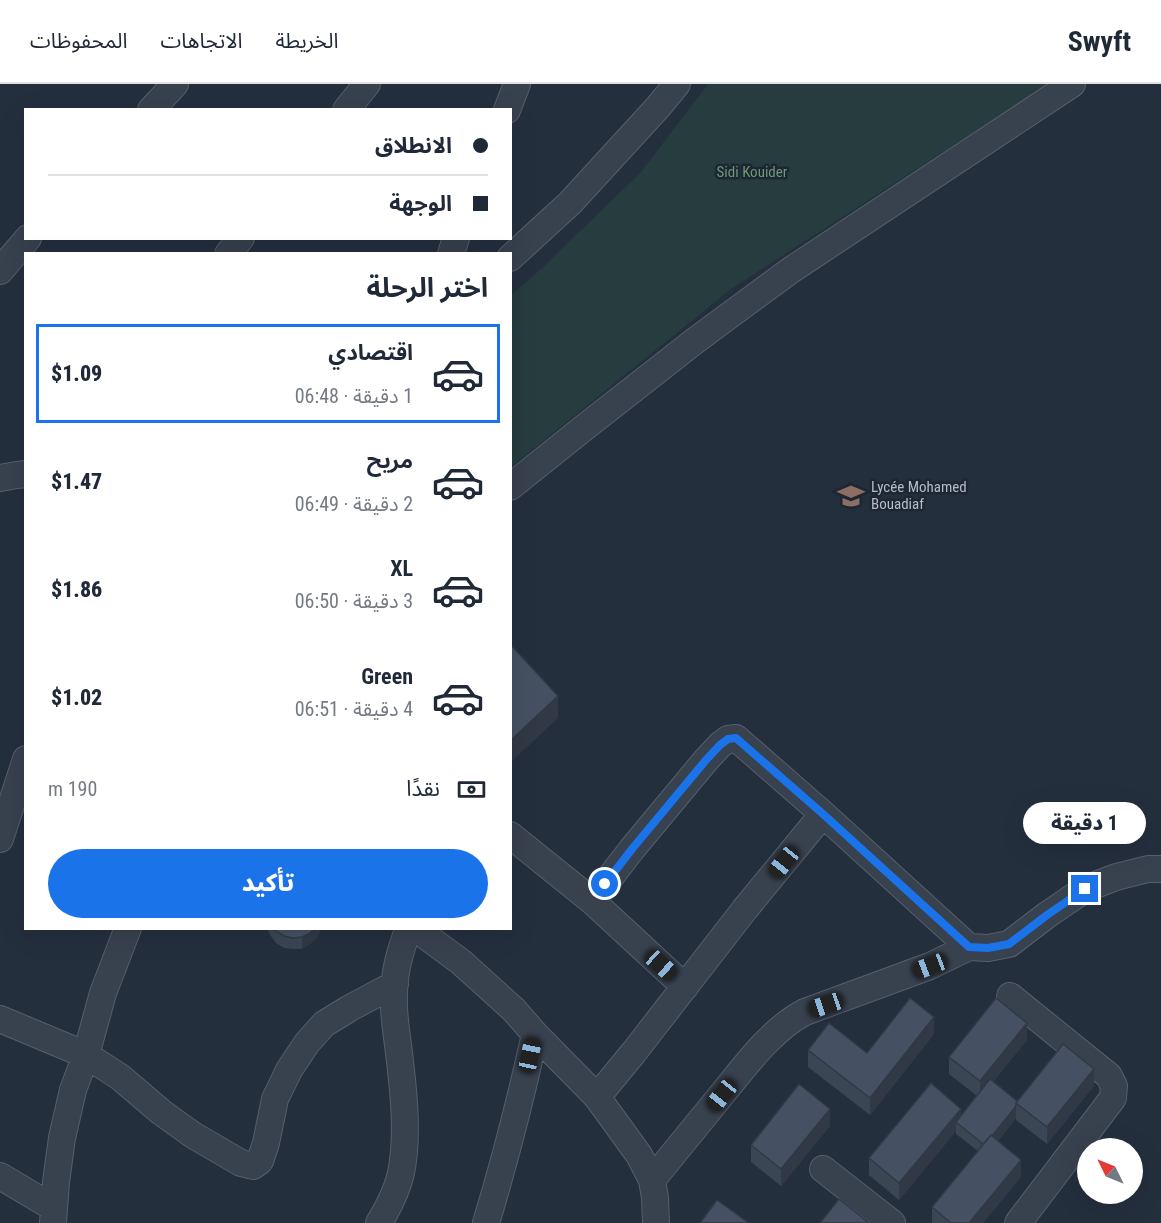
<!DOCTYPE html>
<html lang="ar">
<meta charset="utf-8">
<style>
:root{--surface:#fff;--page:#f2f2f3;--text:#1f2937;--muted:#747a83;--line:#e0e1e3;--accent:#1a73e8}
body{margin:0;font-family:"Roboto Condensed","Noto Sans Arabic",sans-serif;background:var(--page);color:var(--text);direction:rtl;height:100vh;display:flex;flex-direction:column;font-size:22px;white-space:nowrap}
*{box-sizing:border-box;margin:0}
p{font-size:20px;color:var(--muted)}
.icon{flex:none;width:33px;height:33px;fill:none;stroke:currentColor;stroke-width:2;stroke-linecap:round;stroke-linejoin:round}
.map{position:relative;flex:1;overflow:hidden;direction:ltr}
.panel{position:absolute;left:24px;top:168px;width:488px;height:678px;display:flex;flex-direction:column;background:var(--surface);border-radius:0px;box-shadow:0 6px 24px #0002;direction:rtl}
.panel>*{flex:none}
.guide{position:absolute;left:24px;top:24px;width:488px;height:132px;border-radius:0px;box-shadow:0 6px 24px #0002;direction:rtl;display:grid;align-content:center;height:132px;padding:0 24px;background:var(--surface)}
.needle{width:39px;rotate:313deg}
.buttons{position:absolute;left:1077px;top:1054px;display:grid;gap:12px}
.buttons a{display:grid;place-items:center;width:66px;height:66px;border-radius:50%;background:var(--surface);box-shadow:0 6px 24px #0002;font-size:30px}
.end{position:absolute;width:27px;height:27px;margin:-14px;border:8px solid #1a73e8;background:#fff;box-shadow:0 0 0 3px #fff}
.from{border-radius:50%}
.bubble{position:absolute;height:42px;border-radius:21px;background:var(--surface);box-shadow:0 6px 24px #0002;font-size:20px;font-weight:800;line-height:42px;text-align:center;direction:rtl}
.car{position:absolute;width:18px;height:36px;margin:-18px -9px;border-radius:8px;box-shadow:0 0 4px 2px #0007;background:linear-gradient(#222 24%,#8ab4d8 0 40%,#222 0 76%,#8ab4d8 0 86%,#222 0)}
.guide b{display:flex;align-items:center;gap:21px;height:57px;font-size:22px}
.guide b+b{border-top:2px solid var(--line)}
.guide i{width:15px;height:15px;background:var(--text)}
ul{padding:0;list-style:none}
li{display:flex;align-items:center;gap:18px;height:99px;margin:0 12px 9px;padding:0 12px;border:3px solid transparent;border-radius:0px}
li div{flex:1}
li b{display:block;font-size:22px}
li em{font-style:normal;font-weight:800}
li.current{border-color:var(--accent)}
li>.icon{width:54px;height:54px;stroke-width:1.5}
h2{padding:0 24px;font-size:27px;line-height:72px}
.pay{display:flex;align-items:center;gap:15px;height:66px;padding:0 24px;font-size:22px}
.pay p{margin-inline-start:auto}
.button{display:flex;gap:12px;margin-top:auto;padding:12px 24px}
.button a{flex:1;height:69px;border-radius:36px;background:var(--accent);color:#fff;font-size:24px;font-weight:800;line-height:69px;text-align:center}
header{display:flex;align-items:center;gap:36px;box-sizing:border-box;height:84px;padding:0 30px;background:var(--surface);border-bottom:2px solid var(--line)}
header strong{font-size:28px}
nav{display:flex;gap:33px;margin-inline-start:auto;font-size:21px}
.map>svg:first-child{display:block}
.green{fill:#263c3f}
.lines{fill:none;stroke-linecap:round;stroke-linejoin:round}
.minor-casing{stroke:#565f6c;stroke-width:28}
.minor{stroke:#38414e;stroke-width:26}
.wall{fill:#3b4654}
.shaded-wall{fill:#303945}
.building{fill:#455162;stroke:#303945;stroke-width:1.5}
.route{stroke:#1a73e8;stroke-width:8}
.labels{text-anchor:middle;dominant-baseline:central;stroke-width:5;stroke-linejoin:round;paint-order:stroke}
.park-label{font-size:15px;fill:#6b9a76;stroke:#1d2633}
.poi-label{font-size:15px;fill:#b4bcc9;stroke:#1d2633;text-anchor:start}
</style>
<header>
<strong>Swyft</strong>
<nav><a>الخريطة</a><a>الاتجاهات</a><a>المحفوظات</a></nav>
</header>
<div class="map">
<svg width="1161" height="1139" viewBox="0 0 1161 1139">
<rect width="100%" height="100%" fill="#242f3e"/>
<path class="green" d="M708,0H1046L1041,5L731,205L510,384V212L540,186L641,88Z"/>
<g class="lines">
<defs>
<path id="minor" d="M151,26L175,0
M346,26L367,0
M507,26L517,0
M228,170L241,154
M451,170L456,154
M510,174L570,119L658,23L677,0
M0,187L28,154
M0,394L17,391L26,390
M510,403L585,343L696,256L791,186L1072,0
M510,751L592,817L685,903
M0,755L26,675
M592,817L632,765L706,676L720,661L728,655L736,654L823,730L969,863
M422,844L427,853L461,878L514,926L535,950L597,1013L639,1071L652,1096L655,1114L656,1139
M1010,912L1109,992L1114,1002L1113,1014L1018,1139
M0,935L86,971L120,993L161,1028L193,1051L241,1079L253,1082L260,1077L266,1059L275,1015L289,986L307,959L324,940L350,924L395,900
M597,1013L634,968L745,825L823,730
M823,1085L892,1139
M0,1092L54,1124
M652,1096C676,1067 699,1038 723,1009C746,981 772,945 805,928L930,882L969,863L988,864L1009,860L1047,831L1085,805L1116,793L1148,785H1161
M53,1139L56,1098L62,1054L73,1006L86,971L103,909L128,844
M379,1139C388,1124 397,1107 401,1089C409,1050 403,1001 398,961C396,945 393,928 394,911C394,888 400,866 409,844
M486,1139C505,1076 521,1014 535,950"/>
</defs>
<use href="#minor" class="minor-casing"/>
<use href="#minor" class="minor"/>
</g>
<path class="wall" d="M267,844H321L317,854L310,860L302,865H293L284,864L276,859L270,851Z
M934,950L870,1031L808,983V966L867,969Z
M1027,956L993,998L1017,1017L1094,1002L1047,1060L1016,1036V1034L998,1057L1021,1093L983,1139H932V1123L978,1067L956,1050V1047L899,1116L869,1091V1074L961,1032L977,1012L949,990V973Z
M830,1042L781,1102L751,1078V1061Z"/>
<path class="shaded-wall" d="M558,612V634L510,679V657Z
M315,844H321L317,854L310,860L302,865V853Z
M934,933V950L870,1031V1014Z
M1027,939V956L980,1014V997Z
M1094,985V1002L1047,1060V1043Z
M1016,1022V1034L985,1073V1061Z
M830,1025V1042L781,1102V1085Z
M961,1025V1042L956,1038V1047L899,1116V1099Z
M1021,1076V1093L983,1139H969Z"/>
<path class="building" d="M510,560L558,612L510,657Z
M273,844H315L310,849L302,853L293,854L284,852L276,847Z
M910,914L934,933L870,1014L808,966L829,939L867,969Z
M996,914L1027,939L980,997L949,973Z
M1063,960L1094,985L1047,1043L1016,1019Z
M990,995L1017,1017L1016,1019V1022L992,1052L991,1051L983,1060L956,1038Z
M931,999L961,1025L899,1099L869,1074Z
M799,1000L830,1025L781,1085L751,1061Z
M991,1051L1021,1076L969,1139H951L932,1123Z
M839,1115L869,1139H820Z
M717,1116L749,1139H700Z"/>
<g class="lines">
<path class="route" d="M605,800L632,765L706,676L720,661L728,655L736,654L823,730L969,863L988,864L1009,860L1047,831L1085,805"/>
</g>
<defs>
<symbol id="school-bare" viewBox="-9 -9 18 18"><path d="M0-5L7-2L0 1L-7-2ZM-4 1L0 2.5L4 1V4Q0 6-4 4Z" fill="#8d6e63" stroke="#1d2633" stroke-width="2.5" paint-order="stroke"/></symbol>
</defs>
<g fill-rule="evenodd">
<use href="#school-bare" x="832" y="393" width="38" height="38"/>
</g>
<g class="labels">
<g class="park-label">
<text x="752" y="88">Sidi Kouider</text>
</g>
<g class="poi-label">
<text x="871" y="403">Lycée Mohamed<tspan x="871" dy="17">Bouadiaf</tspan></text>
</g>
</g>
</svg>
<div class="buttons">
<a><svg class="needle" viewBox="-14 -14 28 28"><path d="M0-13l5 13h-10z" fill="#e53935"/><path d="M0 13l5-13h-10z" fill="#747a83"/></svg></a>
</div>
<i class="end from" style="left:605px;top:800px"></i>
<i class="end" style="left:1085px;top:805px"></i>
<div class="bubble" style="left:1023px;top:718px;width:123px">1 دقيقة</div>
<i class="car" style="left:784px;top:778px;rotate:219deg"></i>
<i class="car" style="left:661px;top:881px;rotate:132deg"></i>
<i class="car" style="left:930px;top:882px;rotate:249deg"></i>
<i class="car" style="left:826px;top:921px;rotate:251deg"></i>
<i class="car" style="left:530px;top:971px;rotate:12deg"></i>
<i class="car" style="left:722px;top:1011px;rotate:219deg"></i>
<div class="guide">
<b><i class="from"></i>الانطلاق</b>
<b><i></i>الوجهة</b>
</div>
<section class="panel">
<h2>اختر الرحلة</h2>
<ul>
<li class="current"><svg class="icon" aria-label="car" viewBox="0 0 24 24"><path d="M5 17H2v-5l4-1 3-4h7l3 4 3 1v5h-3M9 17h6M6 11h13"/><circle cx="7" cy="17" r="2"/><circle cx="17" cy="17" r="2"/></svg><div><b>اقتصادي</b><p>1 دقيقة · 06:48</p></div><em>$1.09</em></li>
<li><svg class="icon" aria-label="car" viewBox="0 0 24 24"><path d="M5 17H2v-5l4-1 3-4h7l3 4 3 1v5h-3M9 17h6M6 11h13"/><circle cx="7" cy="17" r="2"/><circle cx="17" cy="17" r="2"/></svg><div><b>مريح</b><p>2 دقيقة · 06:49</p></div><em>$1.47</em></li>
<li><svg class="icon" aria-label="car" viewBox="0 0 24 24"><path d="M5 17H2v-5l4-1 3-4h7l3 4 3 1v5h-3M9 17h6M6 11h13"/><circle cx="7" cy="17" r="2"/><circle cx="17" cy="17" r="2"/></svg><div><b>XL</b><p>3 دقيقة · 06:50</p></div><em>$1.86</em></li>
<li><svg class="icon" aria-label="car" viewBox="0 0 24 24"><path d="M5 17H2v-5l4-1 3-4h7l3 4 3 1v5h-3M9 17h6M6 11h13"/><circle cx="7" cy="17" r="2"/><circle cx="17" cy="17" r="2"/></svg><div><b>Green</b><p>4 دقيقة · 06:51</p></div><em>$1.02</em></li>
</ul>
<div class="pay"><svg class="icon" aria-label="cash" viewBox="0 0 24 24"><path d="M3 7h18v10H3z"/><circle cx="12" cy="12" r="2"/></svg>نقدًا<p>190 m</p></div>
<div class="button"><a>تأكيد</a></div>
</section>
</div>
